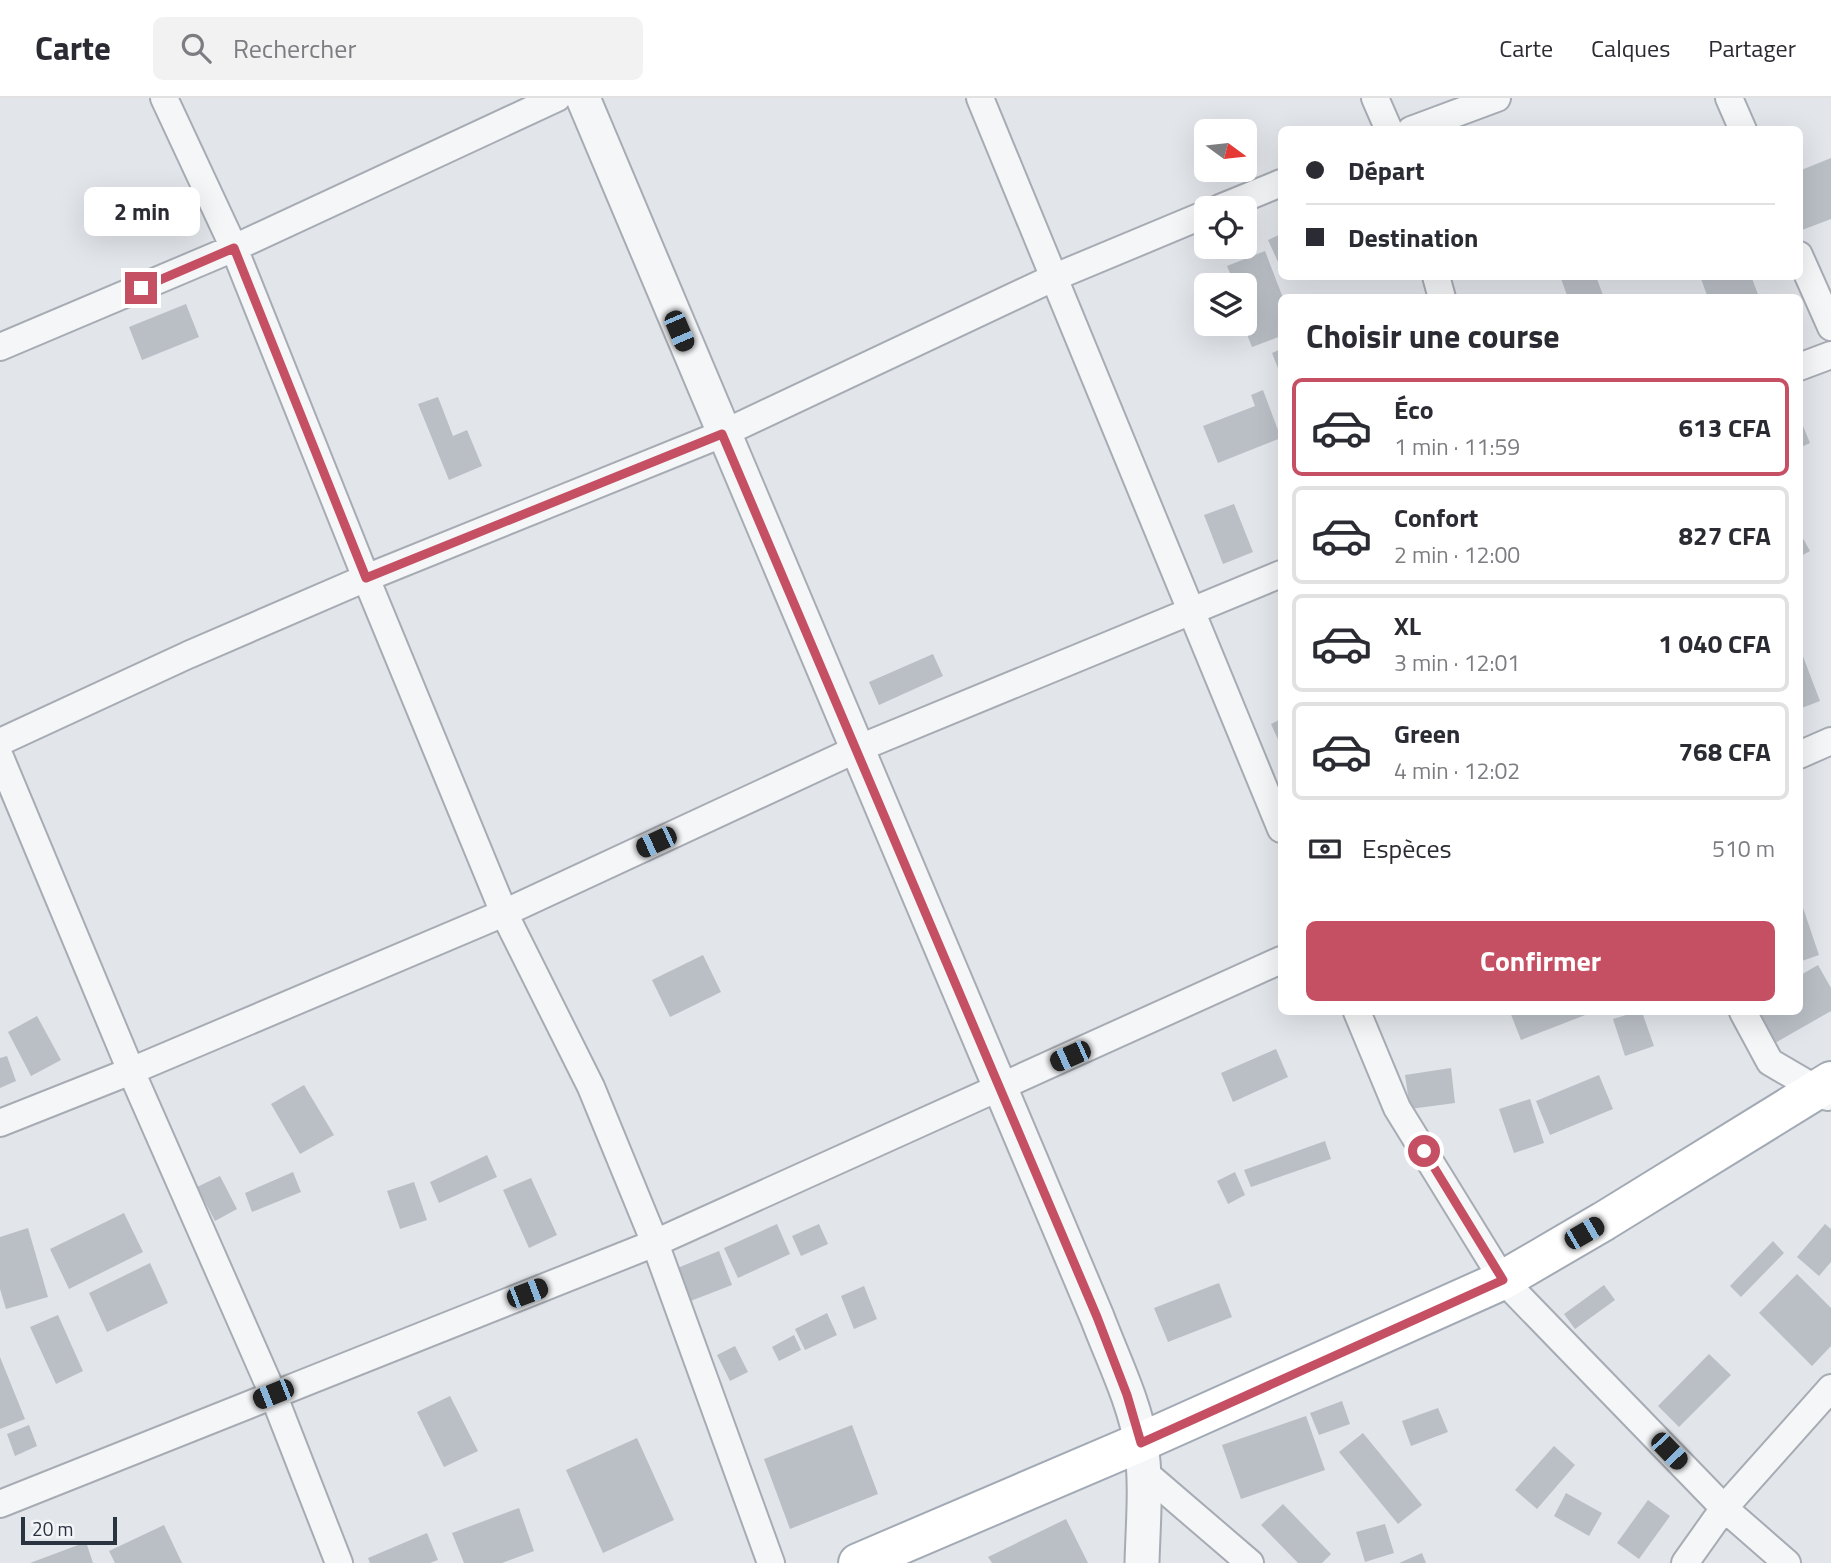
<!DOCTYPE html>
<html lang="fr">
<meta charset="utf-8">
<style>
:root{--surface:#fff;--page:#f2f2f3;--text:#2b2b33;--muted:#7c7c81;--line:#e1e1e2;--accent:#c65063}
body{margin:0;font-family:"Titillium Web",sans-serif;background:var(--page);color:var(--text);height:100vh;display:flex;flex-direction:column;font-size:26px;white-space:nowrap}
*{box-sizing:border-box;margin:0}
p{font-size:23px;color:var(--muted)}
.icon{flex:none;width:38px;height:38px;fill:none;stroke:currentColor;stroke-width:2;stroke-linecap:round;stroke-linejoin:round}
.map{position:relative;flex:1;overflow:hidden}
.details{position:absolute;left:1278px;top:196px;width:525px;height:721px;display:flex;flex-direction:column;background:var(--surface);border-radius:10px;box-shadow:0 7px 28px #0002}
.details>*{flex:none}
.banner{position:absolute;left:1278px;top:28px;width:525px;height:154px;border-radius:10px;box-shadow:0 7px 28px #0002;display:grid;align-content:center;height:154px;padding:0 28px;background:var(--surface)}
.needle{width:46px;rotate:105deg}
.fabs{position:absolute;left:1194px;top:21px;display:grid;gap:14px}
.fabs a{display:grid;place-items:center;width:63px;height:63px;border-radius:10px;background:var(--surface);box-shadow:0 7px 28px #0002;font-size:35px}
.scale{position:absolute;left:21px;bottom:18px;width:96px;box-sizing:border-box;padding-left:7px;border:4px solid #2b3341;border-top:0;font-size:19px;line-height:24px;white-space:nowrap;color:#2b3341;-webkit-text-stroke:5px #f2f4f7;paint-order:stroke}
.end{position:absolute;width:32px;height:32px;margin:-16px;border:9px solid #c65063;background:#fff;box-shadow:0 0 0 4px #fff}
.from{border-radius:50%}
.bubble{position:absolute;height:49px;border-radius:10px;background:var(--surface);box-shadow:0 7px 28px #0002;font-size:23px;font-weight:700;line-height:49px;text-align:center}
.car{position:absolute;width:21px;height:42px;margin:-21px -10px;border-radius:9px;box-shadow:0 0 5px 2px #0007;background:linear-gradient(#222 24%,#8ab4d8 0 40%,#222 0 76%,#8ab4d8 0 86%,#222 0)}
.banner b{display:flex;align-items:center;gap:24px;height:66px;font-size:26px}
.banner b+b{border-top:2px solid var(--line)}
.banner i{width:18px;height:18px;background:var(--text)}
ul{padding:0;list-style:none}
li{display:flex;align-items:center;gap:21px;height:98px;margin:0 14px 10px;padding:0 14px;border:4px solid var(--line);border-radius:10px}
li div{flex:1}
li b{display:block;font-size:26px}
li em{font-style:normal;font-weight:700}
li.active{border-color:var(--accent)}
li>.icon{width:63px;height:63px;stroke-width:1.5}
h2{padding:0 28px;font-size:32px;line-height:84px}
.pay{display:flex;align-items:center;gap:18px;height:77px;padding:0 28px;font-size:26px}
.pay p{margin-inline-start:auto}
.action{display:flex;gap:14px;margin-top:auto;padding:14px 28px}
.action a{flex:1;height:80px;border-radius:10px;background:var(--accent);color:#fff;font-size:28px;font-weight:700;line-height:80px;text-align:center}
header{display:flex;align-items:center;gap:42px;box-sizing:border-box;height:98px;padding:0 35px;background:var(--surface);border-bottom:2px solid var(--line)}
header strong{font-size:33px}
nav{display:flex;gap:38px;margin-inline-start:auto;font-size:24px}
.search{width:490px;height:63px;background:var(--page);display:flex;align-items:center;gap:18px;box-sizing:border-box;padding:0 24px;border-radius:10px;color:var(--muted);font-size:26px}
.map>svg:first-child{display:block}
.building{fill:#babfc6}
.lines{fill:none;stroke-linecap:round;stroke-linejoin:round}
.minor-casing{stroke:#a7acb4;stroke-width:30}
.tertiary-casing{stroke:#a7acb4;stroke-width:37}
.primary-casing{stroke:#a2aab5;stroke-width:42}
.minor{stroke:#f5f6f8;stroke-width:26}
.tertiary{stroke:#f5f6f8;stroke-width:33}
.primary{stroke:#fff;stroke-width:38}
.route{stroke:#c65063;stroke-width:9}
</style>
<header>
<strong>Carte</strong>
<div class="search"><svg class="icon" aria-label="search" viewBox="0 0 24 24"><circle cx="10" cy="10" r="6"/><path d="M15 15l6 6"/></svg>Rechercher</div>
<nav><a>Carte</a><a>Calques</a><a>Partager</a></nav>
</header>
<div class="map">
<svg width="1831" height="1465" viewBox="0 0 1831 1465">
<rect width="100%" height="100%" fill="#e2e5ea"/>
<path class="building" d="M1831,60V121L1802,132L1799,125V73Z
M1281,136V165L1279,166L1268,142Z
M1265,153L1283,200H1281V238L1252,249L1246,234L1235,238L1231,226H1244V187H1235L1227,168Z
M1560,178H1596L1604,200H1568Z
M1700,178H1751L1759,199L1708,200Z
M186,206L199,239L142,262L129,229Z
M1281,251V278L1272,255Z
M1263,292L1281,340L1218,365L1203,328L1255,308L1251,297Z
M438,299L453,338L467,332L482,368L449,382L418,306Z
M1799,318L1810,345L1799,350Z
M1234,406L1253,454L1223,466L1204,417Z
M1799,433L1810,453L1799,459Z
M1799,548L1820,603L1799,611Z
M933,556L943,578L879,607L869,584Z
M1281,621V648L1271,626Z
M1799,798L1819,857L1799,864Z
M703,857L721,894L670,919L652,882Z
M1818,867L1831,890V913L1775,945L1758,914H1799V878Z
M1510,914H1593L1521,942Z
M1636,914H1642L1654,948L1625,958L1613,921Z
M37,918L61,962L31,978L8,934Z
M1276,951L1288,979L1233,1004L1221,975Z
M7,958L16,983L0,990V960Z
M1451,970L1455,1005L1410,1011L1405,977Z
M1599,977L1613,1011L1550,1037L1536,1003Z
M304,987L334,1037L300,1056L271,1006Z
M1530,1001L1544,1045L1514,1055L1499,1011Z
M1325,1043L1331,1061L1251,1089L1244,1072Z
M487,1057L497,1079L439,1105L430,1084Z
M293,1074L301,1094L252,1114L245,1095Z
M1235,1074L1245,1097L1228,1106L1217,1083Z
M220,1078L237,1111L215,1123L197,1089Z
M531,1080L557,1137L529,1150L503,1092Z
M414,1084L427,1122L400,1131L387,1093Z
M124,1115L143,1154L69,1191L50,1151Z
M777,1126L790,1156L738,1180L724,1150Z
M819,1126L828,1146L801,1158L792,1138Z
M1825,1126L1831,1131V1164L1819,1178L1797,1159Z
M28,1130L48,1199L6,1211L0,1191V1139Z
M1773,1143L1784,1155L1741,1199L1730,1188Z
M719,1153L732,1187L688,1204L675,1171Z
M150,1165L168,1205L107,1234L89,1195Z
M1797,1176L1831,1210V1248L1812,1268L1759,1215Z
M1219,1185L1232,1219L1168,1244L1154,1210Z
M1604,1187L1615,1202L1575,1231L1564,1216Z
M864,1188L877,1221L854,1231L841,1198Z
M827,1215L837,1237L805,1252L795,1231Z
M58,1217L83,1273L56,1286L30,1229Z
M794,1237L801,1252L779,1263L772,1249Z
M735,1248L748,1274L730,1283L717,1257Z
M1709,1256L1731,1277L1679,1329L1658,1308Z
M0,1259L25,1321L0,1331Z
M450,1298L478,1353L444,1369L417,1314Z
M1342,1303L1350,1326L1319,1337L1310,1315Z
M1438,1310L1448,1334L1411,1348L1402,1323Z
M1306,1318L1325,1372L1241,1401L1222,1347Z
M29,1327L37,1348L15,1358L7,1336Z
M852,1327L878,1396L790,1431L764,1361Z
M1363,1335L1422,1407L1398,1426L1339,1354Z
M637,1340L674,1422L603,1455L566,1372Z
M1554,1348L1575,1367L1537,1411L1515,1392Z
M1566,1395L1602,1415L1589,1438L1554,1418Z
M1648,1402L1670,1418L1639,1461L1617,1445Z
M1283,1406L1331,1456L1322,1465H1298L1261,1427Z
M519,1410L534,1453L502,1465H464L452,1435Z
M1066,1421L1088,1465H992L988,1459Z
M1385,1426L1394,1455L1365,1464L1356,1434Z
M164,1427L182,1465H115L109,1453Z
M427,1435L438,1462L430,1465H370L368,1460Z
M86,1444L93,1465H30Z
M1422,1455L1426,1465H1399Z"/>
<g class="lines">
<defs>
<path id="minor" d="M164,0L234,150L366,480L504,815L591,989L655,1145L771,1465
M980,0L1281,731
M1375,0L1389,32
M1729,0L1743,32
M1411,32L1497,0
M1220,110L1281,85
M1799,157L1831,229
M1436,178L1442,200
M0,249L234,150L557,0
M1799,269L1831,257
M0,644L188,557L366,480L722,336L1055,179L1206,116
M1799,657L1831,643
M0,659L131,973L273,1296L339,1465
M1357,914L1397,1010L1503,1182L1724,1410L1787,1465
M1743,914L1770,964L1818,992L1827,999
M0,1025L131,973L504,815L857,651L1281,476
M1144,1374L1250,1465
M0,1406L655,1145L1281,862
M1685,1465L1724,1410L1831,1290"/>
<path id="tertiary" d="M583,0L1097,1219C1112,1259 1135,1305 1141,1346C1147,1385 1143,1426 1142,1465"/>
<path id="primary" d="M858,1465L1141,1344L1503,1182L1604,1123L1831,983"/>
</defs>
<use href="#minor" class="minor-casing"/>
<use href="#tertiary" class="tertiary-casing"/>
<use href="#primary" class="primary-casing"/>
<use href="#minor" class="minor"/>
<use href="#tertiary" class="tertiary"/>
<use href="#primary" class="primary"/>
</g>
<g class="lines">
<path class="route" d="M141,190L234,150L366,480L722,336L1097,1219L1127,1297L1141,1345L1503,1182L1424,1053"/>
</g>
</svg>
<div class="fabs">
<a><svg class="needle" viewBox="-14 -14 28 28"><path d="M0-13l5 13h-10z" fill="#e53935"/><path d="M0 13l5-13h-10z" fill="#7c7c81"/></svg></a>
<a><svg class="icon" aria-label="locate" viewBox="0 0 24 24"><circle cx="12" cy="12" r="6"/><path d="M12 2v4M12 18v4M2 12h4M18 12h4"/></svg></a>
<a><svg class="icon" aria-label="layers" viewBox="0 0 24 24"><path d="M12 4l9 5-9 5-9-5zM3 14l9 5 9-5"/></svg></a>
</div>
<div class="scale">20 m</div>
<i class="end from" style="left:1424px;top:1053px"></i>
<i class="end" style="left:141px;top:190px"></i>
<div class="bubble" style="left:84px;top:89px;width:116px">2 min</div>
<i class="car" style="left:679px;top:233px;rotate:157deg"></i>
<i class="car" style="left:656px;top:744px;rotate:245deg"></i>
<i class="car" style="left:1070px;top:958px;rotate:246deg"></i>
<i class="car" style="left:1584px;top:1135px;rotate:60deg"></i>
<i class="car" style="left:527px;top:1195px;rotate:69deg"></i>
<i class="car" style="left:273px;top:1296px;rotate:248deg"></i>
<i class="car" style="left:1669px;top:1353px;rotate:136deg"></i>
<div class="banner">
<b><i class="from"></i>Départ</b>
<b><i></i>Destination</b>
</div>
<section class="details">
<h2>Choisir une course</h2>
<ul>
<li class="active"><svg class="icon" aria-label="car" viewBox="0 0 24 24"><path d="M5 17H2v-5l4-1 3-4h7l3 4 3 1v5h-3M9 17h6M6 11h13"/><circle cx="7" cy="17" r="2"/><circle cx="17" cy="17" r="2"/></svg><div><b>Éco</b><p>1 min · 11:59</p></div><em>613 CFA</em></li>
<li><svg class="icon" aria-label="car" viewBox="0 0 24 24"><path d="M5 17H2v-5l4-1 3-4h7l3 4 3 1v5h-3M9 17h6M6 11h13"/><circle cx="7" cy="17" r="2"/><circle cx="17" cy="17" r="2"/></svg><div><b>Confort</b><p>2 min · 12:00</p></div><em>827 CFA</em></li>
<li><svg class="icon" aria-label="car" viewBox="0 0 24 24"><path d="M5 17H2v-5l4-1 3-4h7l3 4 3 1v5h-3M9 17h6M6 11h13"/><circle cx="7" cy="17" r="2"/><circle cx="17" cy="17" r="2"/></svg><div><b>XL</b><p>3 min · 12:01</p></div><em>1 040 CFA</em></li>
<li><svg class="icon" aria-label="car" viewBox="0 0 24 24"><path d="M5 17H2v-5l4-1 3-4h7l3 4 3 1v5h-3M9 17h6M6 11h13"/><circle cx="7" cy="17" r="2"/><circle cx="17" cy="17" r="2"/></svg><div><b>Green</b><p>4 min · 12:02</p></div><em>768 CFA</em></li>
</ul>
<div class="pay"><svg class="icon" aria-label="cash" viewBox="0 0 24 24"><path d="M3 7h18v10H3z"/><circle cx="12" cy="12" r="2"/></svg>Espèces<p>510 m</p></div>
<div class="action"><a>Confirmer</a></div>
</section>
</div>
